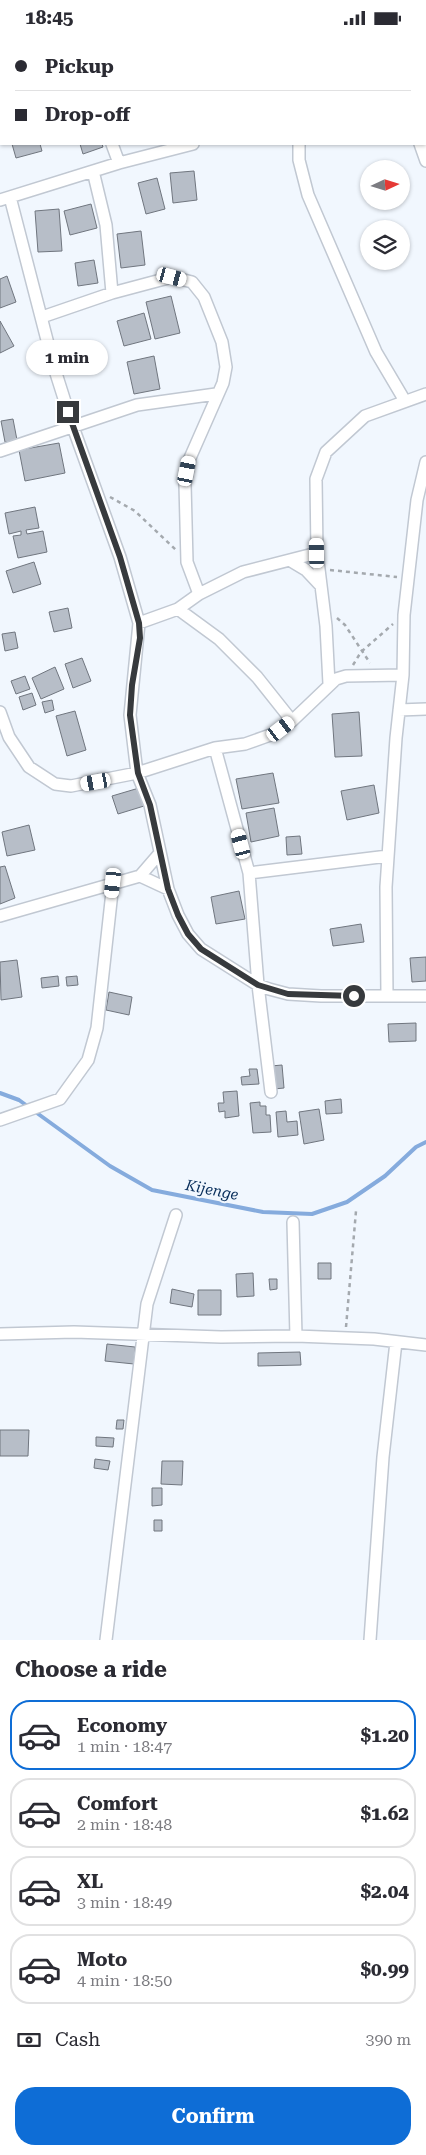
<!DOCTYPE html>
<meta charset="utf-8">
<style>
:root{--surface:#fff;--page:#f2f2f3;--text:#2b2b33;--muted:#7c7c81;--line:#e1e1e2;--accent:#0e6dd6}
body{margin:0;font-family:"Roboto Serif",serif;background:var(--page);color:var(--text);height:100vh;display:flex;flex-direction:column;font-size:19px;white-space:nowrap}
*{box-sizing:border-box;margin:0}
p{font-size:16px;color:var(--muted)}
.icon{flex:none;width:28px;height:28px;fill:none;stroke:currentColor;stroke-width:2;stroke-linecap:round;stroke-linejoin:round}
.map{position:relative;height:1605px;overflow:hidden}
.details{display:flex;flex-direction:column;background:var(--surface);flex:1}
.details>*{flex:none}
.hud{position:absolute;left:0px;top:0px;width:426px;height:110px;box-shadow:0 1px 4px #0004;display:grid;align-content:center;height:110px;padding:0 15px;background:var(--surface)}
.needle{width:32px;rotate:86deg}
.controls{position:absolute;left:360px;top:125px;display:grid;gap:10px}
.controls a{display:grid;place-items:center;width:50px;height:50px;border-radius:50%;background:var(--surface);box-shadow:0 1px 4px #0004;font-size:25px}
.end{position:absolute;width:22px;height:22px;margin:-11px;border:6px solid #373a3d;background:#fff;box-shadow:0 0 0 2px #fff}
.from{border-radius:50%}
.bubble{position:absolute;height:35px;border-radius:18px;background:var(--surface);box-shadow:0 1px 4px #0004;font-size:16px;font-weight:700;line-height:35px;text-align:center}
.car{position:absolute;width:15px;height:30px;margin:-15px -8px;border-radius:6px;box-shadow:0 0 4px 1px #0007;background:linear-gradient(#fff 24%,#345 0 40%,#fff 0 76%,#345 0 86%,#fff 0)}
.hud b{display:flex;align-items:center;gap:18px;height:48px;font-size:19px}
.hud b+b{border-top:1px solid var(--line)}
.hud i{width:12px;height:12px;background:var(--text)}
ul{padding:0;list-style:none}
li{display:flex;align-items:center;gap:15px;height:70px;margin:0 10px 8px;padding:0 5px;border:2px solid var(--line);border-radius:20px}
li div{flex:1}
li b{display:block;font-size:19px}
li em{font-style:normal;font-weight:700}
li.active{border-color:var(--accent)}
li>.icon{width:45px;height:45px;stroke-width:1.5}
h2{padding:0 15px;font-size:22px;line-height:60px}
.pay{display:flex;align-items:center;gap:12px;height:55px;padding:0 15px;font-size:19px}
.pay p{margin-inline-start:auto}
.primary-button{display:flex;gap:10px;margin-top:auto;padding:10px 15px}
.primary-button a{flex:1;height:58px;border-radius:20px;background:var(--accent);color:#fff;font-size:20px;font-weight:700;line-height:58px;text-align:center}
.status{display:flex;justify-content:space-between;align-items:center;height:35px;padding:0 25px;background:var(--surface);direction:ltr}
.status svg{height:14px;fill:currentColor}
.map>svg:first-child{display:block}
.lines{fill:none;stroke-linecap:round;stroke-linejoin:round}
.stream{stroke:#85abdd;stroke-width:4}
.building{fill:#b7bec8;stroke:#70767f}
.minor-casing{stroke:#c1c8d2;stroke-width:14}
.path{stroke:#a4a9ae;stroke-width:2.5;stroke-dasharray:4 4;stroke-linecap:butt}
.minor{stroke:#fff;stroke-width:11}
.route{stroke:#373a3d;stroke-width:6}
.labels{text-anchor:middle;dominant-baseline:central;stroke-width:4;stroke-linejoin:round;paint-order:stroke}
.water-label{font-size:15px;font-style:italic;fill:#082e5b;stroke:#f1f7fe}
</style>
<div class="status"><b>18:45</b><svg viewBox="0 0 49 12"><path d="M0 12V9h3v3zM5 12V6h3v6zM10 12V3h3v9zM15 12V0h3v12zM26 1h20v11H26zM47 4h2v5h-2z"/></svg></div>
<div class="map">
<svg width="426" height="1605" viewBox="0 0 426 1605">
<rect width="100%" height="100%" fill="#f1f7fe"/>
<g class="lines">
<path class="stream" d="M0,1058L19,1065L110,1131L152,1155L263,1177L312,1179L347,1167L385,1141L416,1112L426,1107"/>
</g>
<path class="building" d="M12,109H40L42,116L16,123Z
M80,109H102L103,112L83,119Z
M194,136L197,165L173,168L170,138Z
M157,143L165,174L146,179L138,148Z
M91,169L97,193L70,200L64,176Z
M59,174L62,216L38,217L35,176Z
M141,196L145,230L121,233L117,199Z
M94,225L98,248L78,251L75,228Z
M7,241L16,267L0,273V244Z
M171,261L180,298L155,304L146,267Z
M144,278L151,304L124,311L117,286Z
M0,286L14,311L0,318Z
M89,309L91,325L70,329L67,312Z
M154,321L160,354L134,359L127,327Z
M13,384L17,405L5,407L1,386Z
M59,408L65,438L25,446L19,415Z
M35,472L39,493L26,495L27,499L43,496L47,517L18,523L13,501L21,500V496L9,499L5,478Z
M34,527L41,549L13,558L6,536Z
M68,573L72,593L54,597L49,577Z
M15,597L18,613L5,616L2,599Z
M82,623L91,646L73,653L65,629Z
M55,632L64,654L41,664L32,643Z
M25,641L30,654L16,659L11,646Z
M32,658L36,670L23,675L19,662Z
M52,665L54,675L45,678L42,667Z
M75,676L86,715L67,721L56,681Z
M359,677L362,721L335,722L332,679Z
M273,738L279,768L242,774L236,744Z
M374,750L379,778L347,785L341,756Z
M139,753L144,771L118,779L112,761Z
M274,773L279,801L251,807L246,778Z
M29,790L35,815L7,821L2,797Z
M300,801L302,819L287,820L286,802Z
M5,831L15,863L0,869V832Z
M239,856L245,884L216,889L211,862Z
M361,889L364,907L333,911L330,894Z
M426,922V946L412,947L410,923Z
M17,925L22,962L1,965L0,927Z
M58,941L59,951L42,953L41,943Z
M77,941L78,950L67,951L66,942Z
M109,957L132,962L129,980L106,975Z
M416,988V1006L389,1007L388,989Z
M282,1030L284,1053L274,1054L271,1031Z
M249,1034H257L259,1049L242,1050L241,1042L250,1041Z
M237,1056L239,1081L225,1083V1076L219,1077L218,1068H224L223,1057Z
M341,1064L342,1078L326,1079L325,1066Z
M260,1067V1071H266V1080H270L271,1097L253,1098L250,1068Z
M319,1074L324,1105L304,1109L299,1077Z
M286,1076L287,1087L297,1086L298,1100L278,1102L276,1077Z
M318,1228H331V1244H318Z
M253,1238L254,1261L237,1262L236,1239Z
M269,1244H277V1254L270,1255Z
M172,1254L194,1259L192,1272L170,1268Z
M198,1255H221V1280H198Z
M107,1309L135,1312L134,1329L105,1326Z
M300,1317L301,1330L258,1331V1318Z
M117,1385H124L123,1394H116Z
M0,1395H29L28,1421H0Z
M96,1402L114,1403L113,1412L96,1411Z
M95,1424L110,1426L108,1435L94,1433Z
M162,1426H183L182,1450L161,1449Z
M152,1453H162V1470L152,1471Z
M154,1485H162V1496H154Z"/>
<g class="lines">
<defs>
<path id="minor" d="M72,0V1
M385,0V1
M112,109L119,128
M299,109V125L308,160L376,317L405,366
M420,109L426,126
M93,136L106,190L112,258
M10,162L54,332L73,392L120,522L139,588L130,680L137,738L150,770L168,854L178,880L188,899L201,914L258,950L269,954L288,959L321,961H426
M0,165L119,128L193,109
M42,282L112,258L172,242L192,247L204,262L222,307L226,332L223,348L190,423L185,449L187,527L199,559
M0,416L137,370L216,359
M291,526L306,535L321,551
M178,574L219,604L257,642L292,686
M139,588L178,574L199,559L243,537L317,518
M329,649L326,591L317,518L316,444L326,417L365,381L426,359
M399,675L426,674
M0,677L9,702L29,732L55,749L71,751L137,738L215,713L245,709L273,699L292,686L336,644L346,641L403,640
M215,713L249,838L258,950L271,1057
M249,838L388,821
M140,841L168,854
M0,881L140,841L159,819
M387,961L386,852L396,703L403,640L404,580L417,465L426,427
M0,1085L60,1064L88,1025L97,993L113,848
M293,1187L296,1301
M0,1299L74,1297L221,1302L296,1301L374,1304L426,1310
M106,1605L147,1269L176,1180
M370,1605L383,1422L396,1307"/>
</defs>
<use href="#minor" class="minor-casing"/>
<path class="path" d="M110,462L135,476L176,515
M330,535L397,542
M337,583L345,590L370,628
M353,630L361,617L393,589
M346,1292L356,1176"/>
<use href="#minor" class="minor"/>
</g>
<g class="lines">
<path class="route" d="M68,377L120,522L139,588L140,603L132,650L130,680L138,738L150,770L168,854L178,880L188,899L201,914L258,950L288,959L354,961"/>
</g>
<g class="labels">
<g class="water-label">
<text transform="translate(212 1155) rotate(11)">Kijenge</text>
</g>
</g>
</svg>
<div class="controls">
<a><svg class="needle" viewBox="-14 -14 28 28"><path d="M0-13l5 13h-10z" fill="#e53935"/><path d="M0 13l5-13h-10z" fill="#7c7c81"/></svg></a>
<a><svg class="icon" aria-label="layers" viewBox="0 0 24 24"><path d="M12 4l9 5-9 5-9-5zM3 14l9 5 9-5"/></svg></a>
</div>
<i class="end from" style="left:354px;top:961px"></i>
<i class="end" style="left:68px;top:377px"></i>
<div class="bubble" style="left:26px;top:305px;width:82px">1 min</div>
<i class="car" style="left:172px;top:242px;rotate:105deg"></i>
<i class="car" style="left:187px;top:436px;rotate:11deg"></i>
<i class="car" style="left:317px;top:518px;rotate:359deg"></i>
<i class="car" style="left:281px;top:694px;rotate:53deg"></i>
<i class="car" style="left:96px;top:747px;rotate:260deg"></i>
<i class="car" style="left:241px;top:809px;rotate:345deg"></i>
<i class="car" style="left:113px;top:848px;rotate:186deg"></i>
<div class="hud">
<b><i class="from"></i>Pickup</b>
<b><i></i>Drop-off</b>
</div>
</div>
<section class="details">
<h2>Choose a ride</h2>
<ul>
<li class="active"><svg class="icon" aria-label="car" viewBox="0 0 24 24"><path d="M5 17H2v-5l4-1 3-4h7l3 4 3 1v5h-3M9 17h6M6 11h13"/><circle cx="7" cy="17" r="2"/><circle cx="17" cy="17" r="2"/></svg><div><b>Economy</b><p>1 min · 18:47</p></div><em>$1.20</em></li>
<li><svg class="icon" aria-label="car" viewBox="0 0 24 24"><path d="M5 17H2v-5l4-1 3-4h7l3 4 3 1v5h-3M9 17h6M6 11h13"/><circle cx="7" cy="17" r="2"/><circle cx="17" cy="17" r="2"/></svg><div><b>Comfort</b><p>2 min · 18:48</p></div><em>$1.62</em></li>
<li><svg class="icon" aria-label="car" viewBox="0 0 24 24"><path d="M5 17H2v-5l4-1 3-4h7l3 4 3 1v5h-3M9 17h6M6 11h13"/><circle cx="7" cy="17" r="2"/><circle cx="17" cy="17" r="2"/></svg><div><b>XL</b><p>3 min · 18:49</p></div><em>$2.04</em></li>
<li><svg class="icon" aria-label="car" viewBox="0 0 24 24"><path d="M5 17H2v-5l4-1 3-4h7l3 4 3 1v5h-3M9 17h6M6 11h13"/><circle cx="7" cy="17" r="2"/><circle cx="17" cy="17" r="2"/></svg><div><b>Moto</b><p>4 min · 18:50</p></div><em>$0.99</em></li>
</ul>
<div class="pay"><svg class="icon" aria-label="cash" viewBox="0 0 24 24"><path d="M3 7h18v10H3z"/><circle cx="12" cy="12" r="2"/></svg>Cash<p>390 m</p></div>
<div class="primary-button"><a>Confirm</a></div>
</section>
